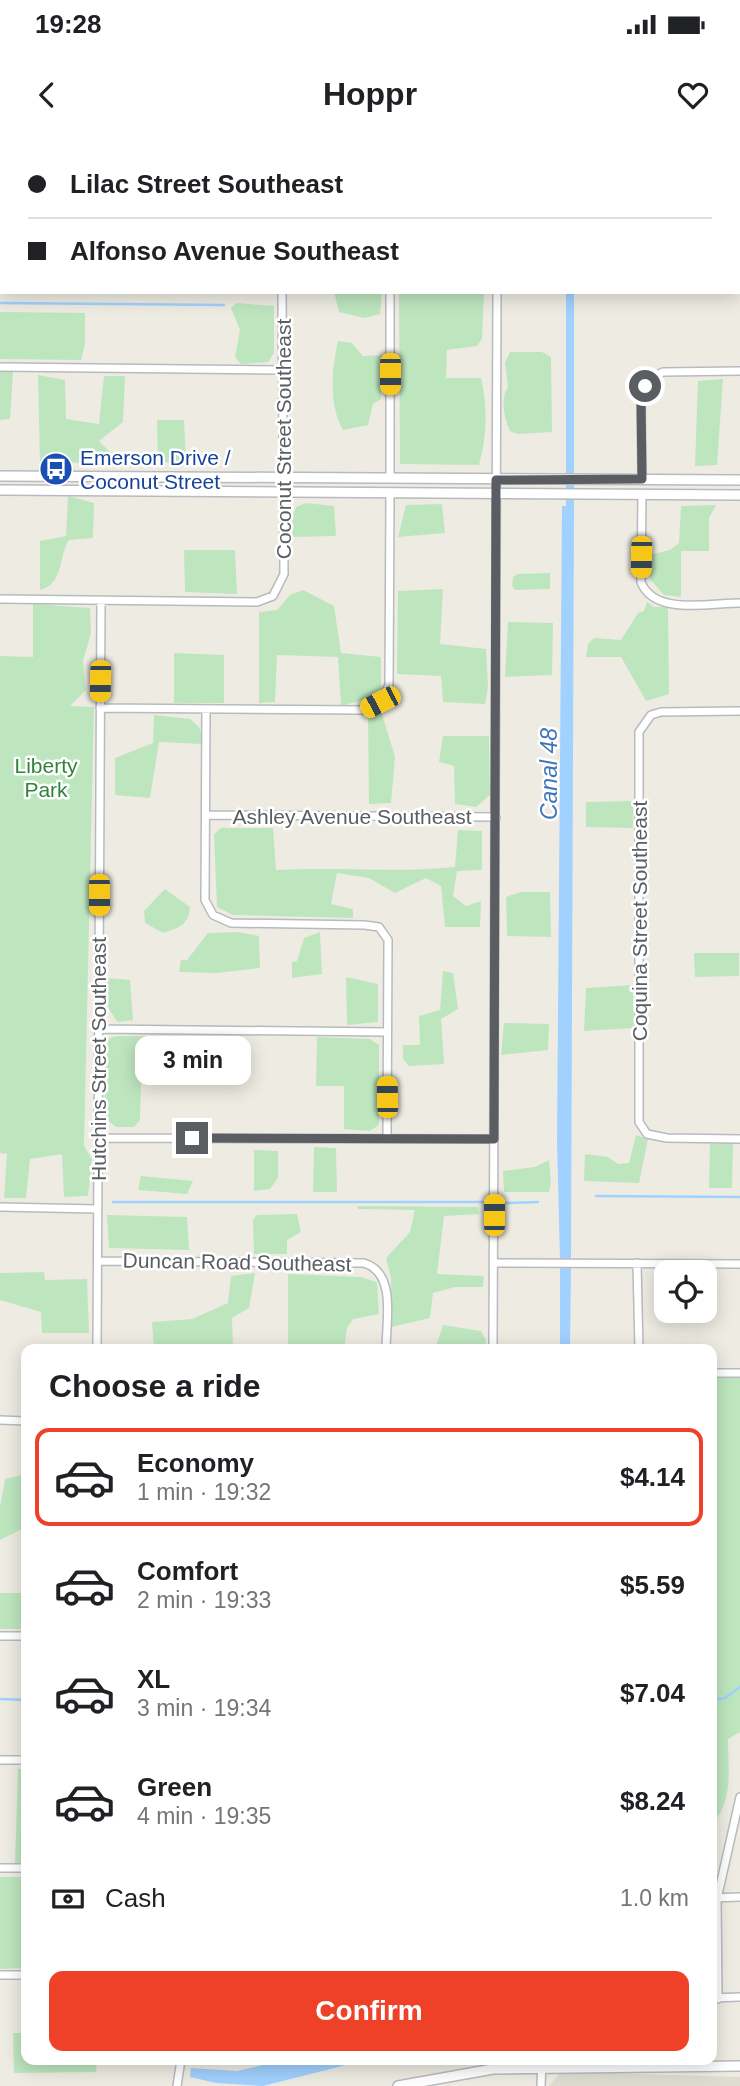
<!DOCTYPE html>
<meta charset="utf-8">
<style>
:root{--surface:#fff;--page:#f2f2f2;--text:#202124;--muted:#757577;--line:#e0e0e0;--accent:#ee4128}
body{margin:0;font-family:Arial,sans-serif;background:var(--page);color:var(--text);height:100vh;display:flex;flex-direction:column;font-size:26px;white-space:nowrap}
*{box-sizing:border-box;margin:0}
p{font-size:23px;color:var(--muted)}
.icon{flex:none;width:38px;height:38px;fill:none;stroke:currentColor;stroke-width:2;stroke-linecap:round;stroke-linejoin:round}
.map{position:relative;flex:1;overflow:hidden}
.panel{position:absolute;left:21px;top:1204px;width:696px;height:721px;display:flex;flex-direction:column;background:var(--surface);border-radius:14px;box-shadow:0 4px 18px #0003}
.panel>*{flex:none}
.top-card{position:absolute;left:0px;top:0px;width:740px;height:154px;box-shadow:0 4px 18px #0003;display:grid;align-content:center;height:154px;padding:0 28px;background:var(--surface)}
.tools{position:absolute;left:654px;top:1120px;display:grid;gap:14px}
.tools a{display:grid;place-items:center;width:63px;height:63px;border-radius:14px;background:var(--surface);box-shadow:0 4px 18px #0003;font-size:35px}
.end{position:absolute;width:32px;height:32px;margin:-16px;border:9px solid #5a5e63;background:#fff;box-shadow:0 0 0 4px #fff}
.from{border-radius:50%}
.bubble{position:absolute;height:49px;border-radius:14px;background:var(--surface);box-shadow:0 4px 18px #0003;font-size:23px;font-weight:700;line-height:49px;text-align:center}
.car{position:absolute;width:21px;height:42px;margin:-21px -10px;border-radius:9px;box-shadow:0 0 5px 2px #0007;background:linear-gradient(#f5c518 24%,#345 0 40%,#f5c518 0 76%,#345 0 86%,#f5c518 0)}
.top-card b{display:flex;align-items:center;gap:24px;height:66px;font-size:26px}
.top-card b+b{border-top:2px solid var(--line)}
.top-card i{width:18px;height:18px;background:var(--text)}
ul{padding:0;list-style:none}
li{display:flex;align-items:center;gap:21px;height:98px;margin:0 14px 10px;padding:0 14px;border:4px solid transparent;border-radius:14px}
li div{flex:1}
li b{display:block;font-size:26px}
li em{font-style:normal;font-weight:700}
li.active{border-color:var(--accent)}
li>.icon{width:63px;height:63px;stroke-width:1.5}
h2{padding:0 28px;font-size:32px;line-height:84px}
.pay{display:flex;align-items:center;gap:18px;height:77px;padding:0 28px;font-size:26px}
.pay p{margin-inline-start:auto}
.button{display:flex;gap:14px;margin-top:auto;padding:14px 28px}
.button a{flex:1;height:80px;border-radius:14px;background:var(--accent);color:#fff;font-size:28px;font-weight:700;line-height:80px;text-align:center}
.status{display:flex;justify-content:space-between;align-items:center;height:49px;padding:0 35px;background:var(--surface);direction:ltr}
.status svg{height:19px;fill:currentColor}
header{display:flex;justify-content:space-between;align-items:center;height:91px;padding:0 28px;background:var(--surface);font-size:32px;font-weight:700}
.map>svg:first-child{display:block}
.education{fill:#dedbd0}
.green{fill:#bde6bf}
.water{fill:#a1d1ff}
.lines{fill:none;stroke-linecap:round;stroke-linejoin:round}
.stream{stroke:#a1d1ff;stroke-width:2.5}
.canal{stroke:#a1d1ff;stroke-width:8}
.minor-casing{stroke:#b7babf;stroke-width:10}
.tertiary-casing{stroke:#b7babf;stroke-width:12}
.minor{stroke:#fff;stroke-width:7}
.tertiary{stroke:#fff;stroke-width:9}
.route{stroke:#5a5e63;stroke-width:9}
.labels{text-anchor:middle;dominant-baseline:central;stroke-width:5;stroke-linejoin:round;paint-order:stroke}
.street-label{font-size:21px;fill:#5a5e63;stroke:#fff}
.transit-label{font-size:21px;fill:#164399;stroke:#fff;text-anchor:start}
.park-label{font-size:21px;fill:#318339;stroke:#fff}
.water-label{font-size:23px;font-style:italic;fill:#3e76bd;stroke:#fff}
</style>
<div class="status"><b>19:28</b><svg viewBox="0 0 49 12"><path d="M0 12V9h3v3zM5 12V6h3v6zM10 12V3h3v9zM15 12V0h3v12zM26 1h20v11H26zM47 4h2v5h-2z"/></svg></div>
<header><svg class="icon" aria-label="back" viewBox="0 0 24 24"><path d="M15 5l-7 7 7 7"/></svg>Hoppr<svg class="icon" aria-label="heart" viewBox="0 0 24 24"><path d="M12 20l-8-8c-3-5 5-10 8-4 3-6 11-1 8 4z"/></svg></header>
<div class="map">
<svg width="740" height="1946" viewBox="0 0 740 1946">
<rect width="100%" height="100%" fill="#eeece2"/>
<path class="education" d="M561,1932L740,1937V1946H549Z"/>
<path class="green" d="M0,0H275V2H2L0,152Z
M334,152L382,154L380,174L365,178L339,172Z
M399,152H484L482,199L477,206L447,210L446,238H481C488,268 487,296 479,325L400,324Z
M237,163L274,166V213L268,222L241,224L235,217L240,190L231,168Z
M0,172L85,173V204L81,220L0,219Z
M338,201L352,203L363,216L382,215L381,259L373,264L368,285L343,290C328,264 332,228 338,201Z
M510,212H542L551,217L552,292L518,294L510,291C504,279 500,258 508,247L505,223Z
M0,232H13L10,279L0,280Z
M38,235L65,240L66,279L99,284L104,236H125L123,282L99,301L112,314V322L40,323Z
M723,239L717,325L695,326L698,241Z
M157,280H184L186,321L158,323Z
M68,356L94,363L93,398L69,400C58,417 64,444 40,450V401L66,396Z
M306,363L334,366L336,396L293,397L292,378L296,367Z
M442,364L445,393L398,397L406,365Z
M716,365L709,378V411H681V457L664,455L650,439L649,415L670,410L679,403L681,366Z
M184,410H235L237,454L185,452Z
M550,433V449L515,450L512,446L513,437L517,434Z
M443,449L440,504L486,509L488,547L485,564L443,562L441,536L397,534L398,451Z
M303,450L334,466L341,513L381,517V549L363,560L341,566L338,517L277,515L275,562L259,563V472L277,470L290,455Z
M647,462L654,467H668L669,554L646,561L621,517H586L588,504L594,498L621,500L638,473L644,471Z
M33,464L90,468L91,493L83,521L86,550L70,566L94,567L84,1006L92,1019L88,1056L64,1057L62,1014L30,1019L26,1058H4L7,1014L0,1013V516L33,517Z
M508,482L553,483L552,535L505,537Z
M174,513L224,515V563H174Z
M382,574L395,617L391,663L369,664L368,579Z
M154,575L190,579L200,588L202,604L159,602L150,658L115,655V618L153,603Z
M443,596H489L490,655L476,667L455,664L454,626L439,622Z
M633,661V688L586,687V662Z
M221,688H273L276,730C336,727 394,733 455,727L458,690L482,691V730L457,731L453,756L466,766L481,761L480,787H445L441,746L426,738L395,753L369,738L337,733L331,764L353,769V778L233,775L217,767L214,694Z
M165,749L190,767C189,785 178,788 163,793L145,783L144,771Z
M521,752H550L551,797L507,796L506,757Z
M238,792L259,796L260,828L216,833L179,832L181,820H187L208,793Z
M320,792L322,834L292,838V822L297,821L304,798Z
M694,813H739V836L695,837Z
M443,831L453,833L458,869L441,879L444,924L409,926L403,919V905H420L419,876L440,870Z
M346,837L378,844V882L347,885Z
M108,838L130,840L133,880L118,882C106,867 102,856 108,838Z
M633,845L634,888L584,891L586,848Z
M504,883L549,884L548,910L501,915Z
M118,896L192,897L201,906L202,941L141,943L140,980L134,987H116L105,978L104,899Z
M317,897L370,899L379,905V985L370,991L344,989V946H316Z
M636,995L648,999L639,1043L584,1041L585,1014L608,1017L618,1024L629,1023Z
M733,1003L732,1048H709L710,1004Z
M314,1007L336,1008L337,1052H313Z
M254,1010L278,1011V1038L270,1049L254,1051Z
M549,1020L551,1043L549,1052H504L503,1031L535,1027Z
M141,1036L193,1041L187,1054L138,1050Z
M357,1066L478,1067L479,1074L444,1076L437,1134L484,1136L483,1147H455L433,1153L430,1178L392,1187L391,1138L386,1118L410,1092L415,1070L358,1069Z
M297,1074L301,1092L287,1100V1114H254L253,1080L257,1075Z
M107,1075L187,1077L189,1110L109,1108Z
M44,1132L45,1140L87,1139L89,1193H42L41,1172L0,1160V1133Z
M255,1133L249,1168L232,1178L233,1209H154L152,1182L192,1179L228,1163L231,1136Z
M288,1134L361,1137L377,1142L379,1174L353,1179L347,1188L344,1209H288Z
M443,1185L481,1191L486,1200L485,1209H435Z
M712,1238H740V1592L728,1599C728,1634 734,1656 712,1686Z
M26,1334V1390H20L0,1400V1367L5,1339Z
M0,1453H26V1489H0Z
M18,1629H26V1723H15Z
M0,1737H26V1828L0,1829Z
M13,1893H26V1920H97L96,1932L14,1933Z"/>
<path class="water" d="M562,366H574L571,1119H560L557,1002Z
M560,1127H571L570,1209H560Z
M285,1920H366L263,1946L216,1943L190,1937L191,1928L237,1931Z"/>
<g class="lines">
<path class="stream" d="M0,163L224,165
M596,1056L740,1057
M113,1062H484
M506,1063L538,1062
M0,1559L26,1560
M712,1560L725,1558L740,1547"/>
<path class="canal" d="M571,2V0
M570,375V152"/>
<defs>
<path id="minor" d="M283,2V0
M391,2V0
M498,2V0
M641,2V0
M738,124H740
M0,227L282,230
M390,338V152
M642,339L641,259L650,238L663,232L740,231
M642,354L641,442C654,476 710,463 740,463
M0,459L257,462L273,456L284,434L282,152
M100,568L364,570L380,562L389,545L390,353
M206,569L205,760L213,775L231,783L364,785L379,787L388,800L387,998
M740,571L661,572L651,575L639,592V982L647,994L667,998L740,999
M207,675L496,677
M99,889L386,892
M98,998L494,999
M0,1067L97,1069
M98,1121L364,1123C397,1133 386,1182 386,1209
M494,1123L740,1124
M637,1123L639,1209
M97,1209L101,461
M493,1209L497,152
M712,1233H740
M0,1280L26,1281
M0,1496H26
M0,1620H26
M0,1728H26
M712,1758L740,1757
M0,1835H26
M712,1858L740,1857
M718,1859L717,1759L740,1657
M177,1946L181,1920
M541,1946L542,1920"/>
<path id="tertiary" d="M0,336L740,340
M0,350L740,355
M398,1946L493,1929L740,1926"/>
</defs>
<use href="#minor" class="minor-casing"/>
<use href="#tertiary" class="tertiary-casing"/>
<use href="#minor" class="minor"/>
<use href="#tertiary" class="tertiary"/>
</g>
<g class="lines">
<path class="route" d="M192,998L494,999L496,340L642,339L641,259L645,246"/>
</g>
<defs>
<symbol id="bus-disc" viewBox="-11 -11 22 22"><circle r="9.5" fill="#1a4fb4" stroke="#fff"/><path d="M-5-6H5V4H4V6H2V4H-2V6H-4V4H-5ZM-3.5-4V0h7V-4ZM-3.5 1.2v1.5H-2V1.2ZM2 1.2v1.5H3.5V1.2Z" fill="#fff"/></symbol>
</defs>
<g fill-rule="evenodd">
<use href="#bus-disc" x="37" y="310" width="38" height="38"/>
</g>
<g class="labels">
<g class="street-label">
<text transform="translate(283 299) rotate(-90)">Coconut Street Southeast</text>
<text x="352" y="676">Ashley Avenue Southeast</text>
<text transform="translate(639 781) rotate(-90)">Coquina Street Southeast</text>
<text transform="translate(98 919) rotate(-90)">Hutchins Street Southeast</text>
<text transform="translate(237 1122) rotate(1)">Duncan Road Southeast</text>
</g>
<g class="transit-label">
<text x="80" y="317">Emerson Drive /<tspan x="80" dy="24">Coconut Street</tspan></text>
</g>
<g class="park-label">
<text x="46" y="625">Liberty<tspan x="46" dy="24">Park</tspan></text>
</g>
<g class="water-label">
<text transform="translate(549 634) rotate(-90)">Canal 48</text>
</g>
</g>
</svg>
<div class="tools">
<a><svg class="icon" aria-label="locate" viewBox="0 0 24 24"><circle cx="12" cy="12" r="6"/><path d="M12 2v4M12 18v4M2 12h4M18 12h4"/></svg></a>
</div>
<i class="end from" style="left:645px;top:246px"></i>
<i class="end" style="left:192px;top:998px"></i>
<div class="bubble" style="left:135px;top:896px;width:116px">3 min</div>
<i class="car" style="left:390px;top:234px;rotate:180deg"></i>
<i class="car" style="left:641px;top:417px;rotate:181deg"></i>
<i class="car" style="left:100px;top:541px;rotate:181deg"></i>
<i class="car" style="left:380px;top:562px;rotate:243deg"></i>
<i class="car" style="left:99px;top:755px;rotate:180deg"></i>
<i class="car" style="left:387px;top:957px;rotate:359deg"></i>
<i class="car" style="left:494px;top:1075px;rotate:0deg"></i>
<div class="top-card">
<b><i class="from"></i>Lilac Street Southeast</b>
<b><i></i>Alfonso Avenue Southeast</b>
</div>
<section class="panel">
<h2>Choose a ride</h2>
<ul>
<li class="active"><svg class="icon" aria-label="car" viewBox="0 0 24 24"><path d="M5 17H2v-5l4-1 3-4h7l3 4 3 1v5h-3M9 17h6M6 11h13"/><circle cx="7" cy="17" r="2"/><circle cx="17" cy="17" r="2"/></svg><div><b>Economy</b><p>1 min · 19:32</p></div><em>$4.14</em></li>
<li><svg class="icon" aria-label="car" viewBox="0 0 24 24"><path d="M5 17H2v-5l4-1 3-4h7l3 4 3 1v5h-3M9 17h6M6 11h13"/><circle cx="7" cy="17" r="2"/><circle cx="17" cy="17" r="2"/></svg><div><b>Comfort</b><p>2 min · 19:33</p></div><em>$5.59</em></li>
<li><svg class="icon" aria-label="car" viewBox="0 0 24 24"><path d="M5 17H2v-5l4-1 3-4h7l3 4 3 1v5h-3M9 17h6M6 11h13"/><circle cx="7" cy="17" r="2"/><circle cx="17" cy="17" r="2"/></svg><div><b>XL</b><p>3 min · 19:34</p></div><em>$7.04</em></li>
<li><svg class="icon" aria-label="car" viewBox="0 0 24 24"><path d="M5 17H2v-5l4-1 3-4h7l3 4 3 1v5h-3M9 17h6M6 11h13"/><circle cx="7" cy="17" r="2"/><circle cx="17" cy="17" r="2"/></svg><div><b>Green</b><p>4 min · 19:35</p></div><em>$8.24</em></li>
</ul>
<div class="pay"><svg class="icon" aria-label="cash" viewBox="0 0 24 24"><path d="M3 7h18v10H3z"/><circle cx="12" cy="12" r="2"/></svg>Cash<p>1.0 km</p></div>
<div class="button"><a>Confirm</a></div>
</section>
</div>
